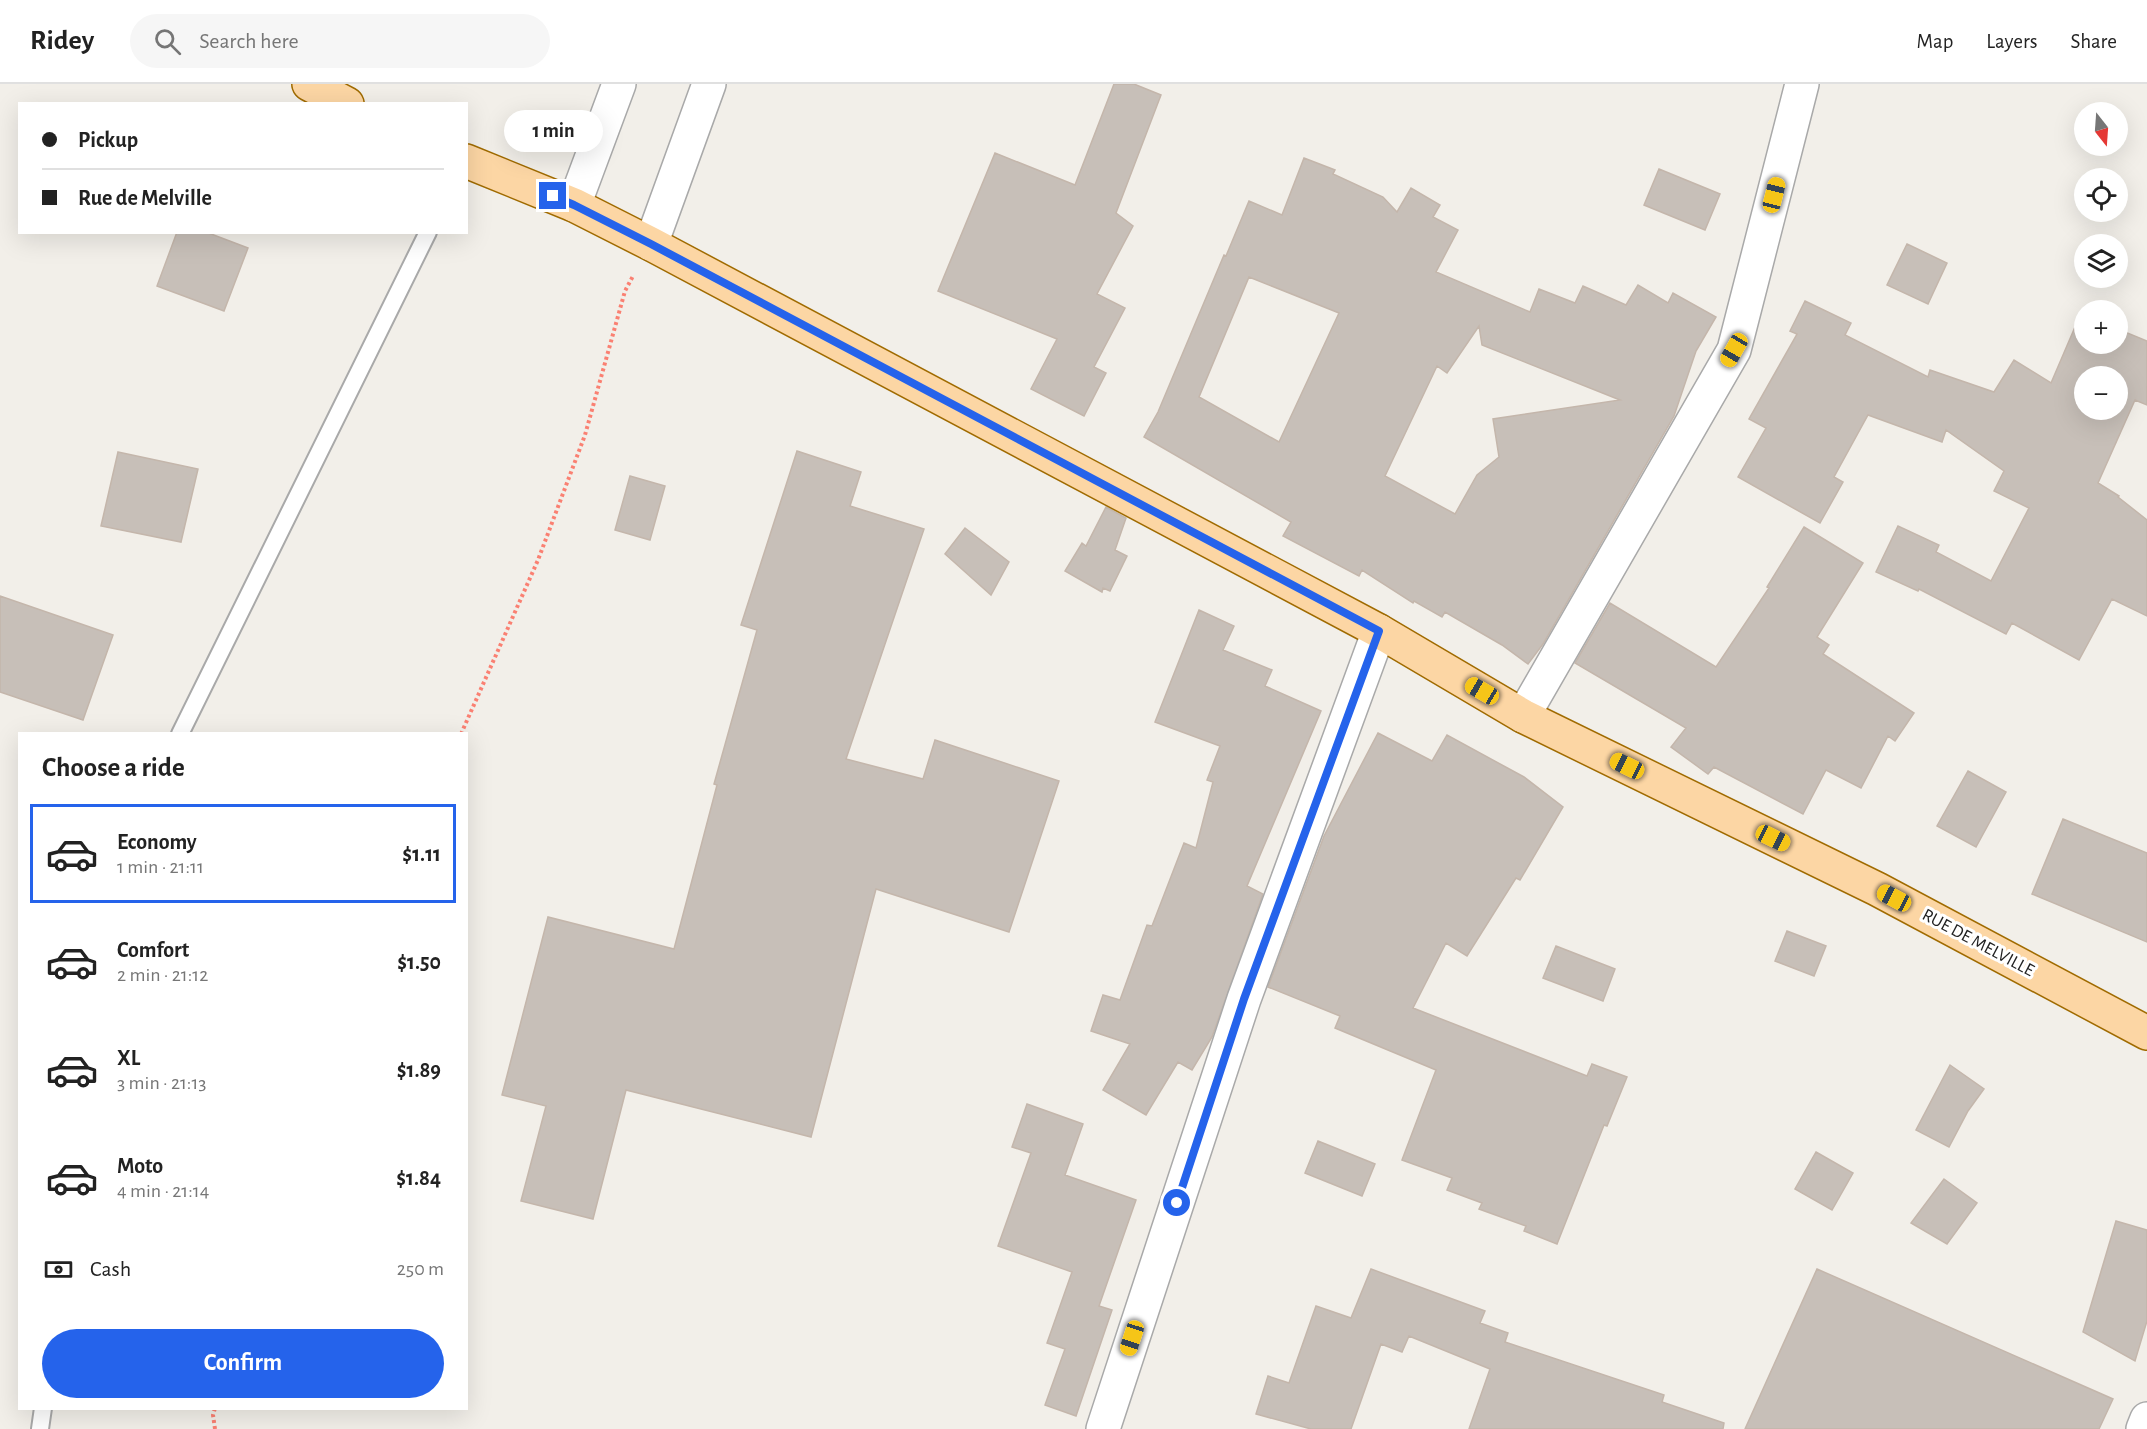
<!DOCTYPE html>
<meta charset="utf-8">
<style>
:root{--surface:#fff;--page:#f6f6f6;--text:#222;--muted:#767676;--line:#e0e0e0;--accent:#2563eb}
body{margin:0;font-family:"Alegreya Sans",sans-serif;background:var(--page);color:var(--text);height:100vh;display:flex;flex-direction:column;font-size:22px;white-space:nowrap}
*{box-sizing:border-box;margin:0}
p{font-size:20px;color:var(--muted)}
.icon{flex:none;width:33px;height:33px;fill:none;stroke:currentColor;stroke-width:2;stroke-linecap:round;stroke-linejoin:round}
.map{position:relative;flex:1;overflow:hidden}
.panel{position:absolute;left:18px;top:648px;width:450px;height:678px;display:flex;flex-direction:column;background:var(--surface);border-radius:0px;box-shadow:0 6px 24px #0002}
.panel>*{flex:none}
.banner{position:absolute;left:18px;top:18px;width:450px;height:132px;border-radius:0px;box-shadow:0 6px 24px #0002;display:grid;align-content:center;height:132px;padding:0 24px;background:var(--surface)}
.needle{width:39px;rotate:163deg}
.tools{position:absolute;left:2074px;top:18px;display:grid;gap:12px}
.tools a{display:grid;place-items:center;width:54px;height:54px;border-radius:50%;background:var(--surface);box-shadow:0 6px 24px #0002;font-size:30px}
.end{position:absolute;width:27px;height:27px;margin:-14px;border:8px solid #2563eb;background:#fff;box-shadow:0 0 0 3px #fff}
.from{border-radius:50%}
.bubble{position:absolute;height:42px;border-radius:21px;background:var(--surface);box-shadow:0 6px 24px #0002;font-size:20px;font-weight:600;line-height:42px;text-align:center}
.car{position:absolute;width:18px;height:36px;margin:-18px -9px;border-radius:8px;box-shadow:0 0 4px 2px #0007;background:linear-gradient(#f5c518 24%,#345 0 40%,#f5c518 0 76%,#345 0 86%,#f5c518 0)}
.banner b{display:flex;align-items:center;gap:21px;height:57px;font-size:22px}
.banner b+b{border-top:2px solid var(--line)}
.banner i{width:15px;height:15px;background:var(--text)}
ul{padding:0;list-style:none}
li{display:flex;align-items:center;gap:18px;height:99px;margin:0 12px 9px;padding:0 12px;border:3px solid transparent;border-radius:0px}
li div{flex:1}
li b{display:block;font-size:22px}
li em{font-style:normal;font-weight:600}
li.active{border-color:var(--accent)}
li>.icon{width:54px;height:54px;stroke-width:1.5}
h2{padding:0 24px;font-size:27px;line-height:72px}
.pay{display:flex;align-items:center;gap:15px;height:66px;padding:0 24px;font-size:22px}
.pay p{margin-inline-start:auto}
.cta{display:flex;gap:12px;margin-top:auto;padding:12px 24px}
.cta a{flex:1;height:69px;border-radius:36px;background:var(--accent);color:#fff;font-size:24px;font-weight:600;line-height:69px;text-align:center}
header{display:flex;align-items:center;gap:36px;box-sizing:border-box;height:84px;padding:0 30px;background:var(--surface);border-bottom:2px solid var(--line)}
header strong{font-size:28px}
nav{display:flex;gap:33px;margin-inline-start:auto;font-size:21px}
.search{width:420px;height:54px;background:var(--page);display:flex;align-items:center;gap:15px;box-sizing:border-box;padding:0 21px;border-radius:33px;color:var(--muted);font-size:22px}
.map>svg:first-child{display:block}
.building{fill:#c7bfb8;stroke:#c4b6ab;stroke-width:1.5;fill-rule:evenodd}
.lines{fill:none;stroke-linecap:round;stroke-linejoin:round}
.lane-casing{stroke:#a9a9a9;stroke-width:20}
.street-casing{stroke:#a9a9a9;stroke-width:36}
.primary-casing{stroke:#a06b00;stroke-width:36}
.path{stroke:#fa8072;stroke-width:4;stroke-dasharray:3 3;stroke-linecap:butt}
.lane{stroke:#fff;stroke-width:16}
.street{stroke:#fff;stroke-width:33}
.primary{stroke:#fcd6a4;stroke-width:33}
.route{stroke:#2563eb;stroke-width:8}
.labels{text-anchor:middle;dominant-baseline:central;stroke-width:6;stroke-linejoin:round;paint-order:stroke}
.street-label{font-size:18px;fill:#222;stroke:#fff}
</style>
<header>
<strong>Ridey</strong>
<div class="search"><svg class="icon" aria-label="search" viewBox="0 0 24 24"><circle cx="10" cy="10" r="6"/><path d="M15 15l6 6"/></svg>Search here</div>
<nav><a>Map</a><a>Layers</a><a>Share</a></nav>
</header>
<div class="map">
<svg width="2147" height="1345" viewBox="0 0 2147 1345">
<rect width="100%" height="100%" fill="#f2efe9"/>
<path class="building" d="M1114,0H1134L1161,11L1116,129L1133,142L1097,210L1125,224L1094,283L1106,289L1084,332L1031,305L1057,255L938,207L995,69L1075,101Z
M1304,74L1335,86L1333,90L1383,113L1397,128L1411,104L1440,121L1433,133L1458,146L1436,188L1530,228L1539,205L1575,219L1583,202L1626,221L1638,201L1668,219L1673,209L1716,233L1696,267L1674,332L1543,560L1528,580L1502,561L1445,528L1442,533L1414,517L1413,519L1362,486L1359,492L1283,452L1291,438L1144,353L1158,328L1224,171L1226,172L1249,117L1282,131ZM1249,193L1339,229L1279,358L1199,313ZM1479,242L1482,261L1620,316L1493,335L1499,373L1477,391L1455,430L1385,392L1437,282L1447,289Z
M1659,85L1720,110L1705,146L1644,121Z
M177,148H206L248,164L224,227L157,202Z
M1907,160L1947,179L1928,220L1887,201Z
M1805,217L1851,239L1845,251L1928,293L1930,286L1994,308L2014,276L2051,299L2081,229L2085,231V260H2118V245L2147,257V321L2135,316L2098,399L2119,412L2118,413L2147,436V532L2112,515L2079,576L2012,539L2006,550L1919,505L1918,507L1876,488L1898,442L1939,461L1936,468L1991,497L2029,424L1994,407L2004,387L1946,346L1942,358L1868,331L1834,393L1843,398L1820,439L1738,393L1766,344L1749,335L1797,250L1790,247ZM2085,292H2118V326H2085Z
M797,367L861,388L850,422L924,445L846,675L923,695L935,656L1059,697L1009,848L876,805L811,1053L626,1006L593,1135L521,1117L546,1022L502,1011L548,833L674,865L717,701L714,700L757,546L741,541Z
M118,368L198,385L181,458L101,442Z
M630,392L665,402L650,456L615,446Z
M1106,423L1126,434L1115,466L1127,472L1110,507L1103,504L1102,508L1065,487L1082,459L1086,462Z
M1804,443L1863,479L1817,553L1829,561L1823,570L1914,629L1895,657L1888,652L1861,704L1826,686L1803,730L1714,683L1708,690L1671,663L1686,644L1575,579L1610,519L1716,583L1769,504L1767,503Z
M965,444L1009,478L991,511L945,470Z
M0,512L113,551L83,636L0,608Z
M1199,526L1234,542L1223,566L1272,586L1265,602L1321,627L1247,802L1263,810L1212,953L1192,986L1178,978L1146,1031L1103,1006L1130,960L1091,947L1103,911L1120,916L1147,841L1152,842L1184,759L1196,764L1213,698L1207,696L1220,662L1155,638Z
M1378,649L1432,677L1447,651L1524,693L1563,723L1520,796L1516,794L1467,872L1446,859L1413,924L1587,992L1592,980L1627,993L1607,1042L1604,1041L1557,1160L1524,1147L1526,1142L1479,1125L1482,1119L1447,1106L1452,1094L1402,1076L1436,986L1335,944L1340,932L1268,903L1324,752Z
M1968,687L2006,708L1976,763L1937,742Z
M2063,735L2147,769V858L2032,810Z
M1787,847L1826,862L1814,892L1775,877Z
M1556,862L1615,885L1603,917L1543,894Z
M1950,981L1984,1005L1968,1027L1949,1063L1916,1046Z
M1027,1020L1083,1040L1065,1091L1136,1116L1099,1222L1112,1226L1076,1332L1045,1321L1065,1265L1047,1259L1072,1188L998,1162L1031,1069L1012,1063Z
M1318,1057L1375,1080L1362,1112L1305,1089Z
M1816,1068L1853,1089L1832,1126L1795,1105Z
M1944,1095L1977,1119L1947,1160L1911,1139Z
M2116,1137L2147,1146V1237L2135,1277L2083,1248Z
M1371,1185L1485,1227L1480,1239L1508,1249L1505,1258L1664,1311L1662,1318L1724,1339L1723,1345H1469L1490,1285L1409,1252L1402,1268L1381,1260L1351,1345H1311L1256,1330L1268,1292L1289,1299L1316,1222L1351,1234Z
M1817,1185L2113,1315L2099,1345H1745Z"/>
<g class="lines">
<defs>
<path id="lane" d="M180,650L428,148
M40,1345L43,1324"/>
<path id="street" d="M574,121L619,0
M651,160L709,0
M1523,632L1734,266L1802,0
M1103,1345L1244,915L1379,547
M2143,1345L2147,1335"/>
<path id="primary" d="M309,0L347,20
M466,77L574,121L651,160L1379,547L1523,632L1877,805L2147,949"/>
</defs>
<use href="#lane" class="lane-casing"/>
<use href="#street" class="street-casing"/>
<use href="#primary" class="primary-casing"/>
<path class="path" d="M461,650L538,476L585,351L625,207L633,192
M215,1345L213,1331L215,1324"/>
<use href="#lane" class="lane"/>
<use href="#street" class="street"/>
<use href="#primary" class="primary"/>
</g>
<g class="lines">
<path class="route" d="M553,112L574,121L651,160L1379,547L1244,915L1177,1119"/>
</g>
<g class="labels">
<g class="street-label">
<text transform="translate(1978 859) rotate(28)">RUE DE MELVILLE</text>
</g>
</g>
</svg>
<div class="tools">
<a><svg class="needle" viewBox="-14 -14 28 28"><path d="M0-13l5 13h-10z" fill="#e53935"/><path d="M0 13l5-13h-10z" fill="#767676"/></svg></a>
<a><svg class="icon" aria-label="locate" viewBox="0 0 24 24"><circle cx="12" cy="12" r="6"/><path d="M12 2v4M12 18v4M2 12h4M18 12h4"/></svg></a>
<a><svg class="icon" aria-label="layers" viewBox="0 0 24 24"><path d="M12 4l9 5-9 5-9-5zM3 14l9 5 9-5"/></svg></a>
<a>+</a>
<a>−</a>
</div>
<i class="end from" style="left:1177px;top:1119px"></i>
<i class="end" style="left:553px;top:112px"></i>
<div class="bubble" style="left:504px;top:26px;width:99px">1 min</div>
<i class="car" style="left:1774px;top:111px;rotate:14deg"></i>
<i class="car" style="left:1734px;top:266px;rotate:210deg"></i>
<i class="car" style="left:1482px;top:607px;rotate:300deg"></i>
<i class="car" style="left:1627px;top:682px;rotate:296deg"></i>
<i class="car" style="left:1773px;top:754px;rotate:116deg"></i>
<i class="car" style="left:1894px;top:814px;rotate:298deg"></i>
<i class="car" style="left:1132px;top:1254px;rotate:198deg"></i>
<div class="banner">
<b><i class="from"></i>Pickup</b>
<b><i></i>Rue de Melville</b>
</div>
<section class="panel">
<h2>Choose a ride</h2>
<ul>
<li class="active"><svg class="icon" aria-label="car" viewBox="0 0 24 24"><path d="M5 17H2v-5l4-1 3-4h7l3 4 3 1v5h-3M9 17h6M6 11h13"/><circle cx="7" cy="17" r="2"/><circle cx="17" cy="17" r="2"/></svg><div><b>Economy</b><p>1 min · 21:11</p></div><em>$1.11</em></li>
<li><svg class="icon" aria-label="car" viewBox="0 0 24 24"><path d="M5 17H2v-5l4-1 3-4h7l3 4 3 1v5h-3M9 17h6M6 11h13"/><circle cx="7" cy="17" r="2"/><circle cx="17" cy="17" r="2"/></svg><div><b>Comfort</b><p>2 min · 21:12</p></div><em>$1.50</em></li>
<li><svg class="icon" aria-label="car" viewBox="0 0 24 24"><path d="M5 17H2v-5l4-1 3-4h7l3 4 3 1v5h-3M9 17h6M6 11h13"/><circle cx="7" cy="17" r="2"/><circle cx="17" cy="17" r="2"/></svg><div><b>XL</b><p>3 min · 21:13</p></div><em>$1.89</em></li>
<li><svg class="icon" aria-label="car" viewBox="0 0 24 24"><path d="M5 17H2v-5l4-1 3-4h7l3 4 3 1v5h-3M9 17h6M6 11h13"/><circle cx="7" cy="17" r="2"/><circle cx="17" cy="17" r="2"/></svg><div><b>Moto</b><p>4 min · 21:14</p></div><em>$1.84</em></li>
</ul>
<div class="pay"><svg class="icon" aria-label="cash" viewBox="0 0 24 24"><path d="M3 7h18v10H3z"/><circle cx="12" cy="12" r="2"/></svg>Cash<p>250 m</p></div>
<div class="cta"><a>Confirm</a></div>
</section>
</div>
